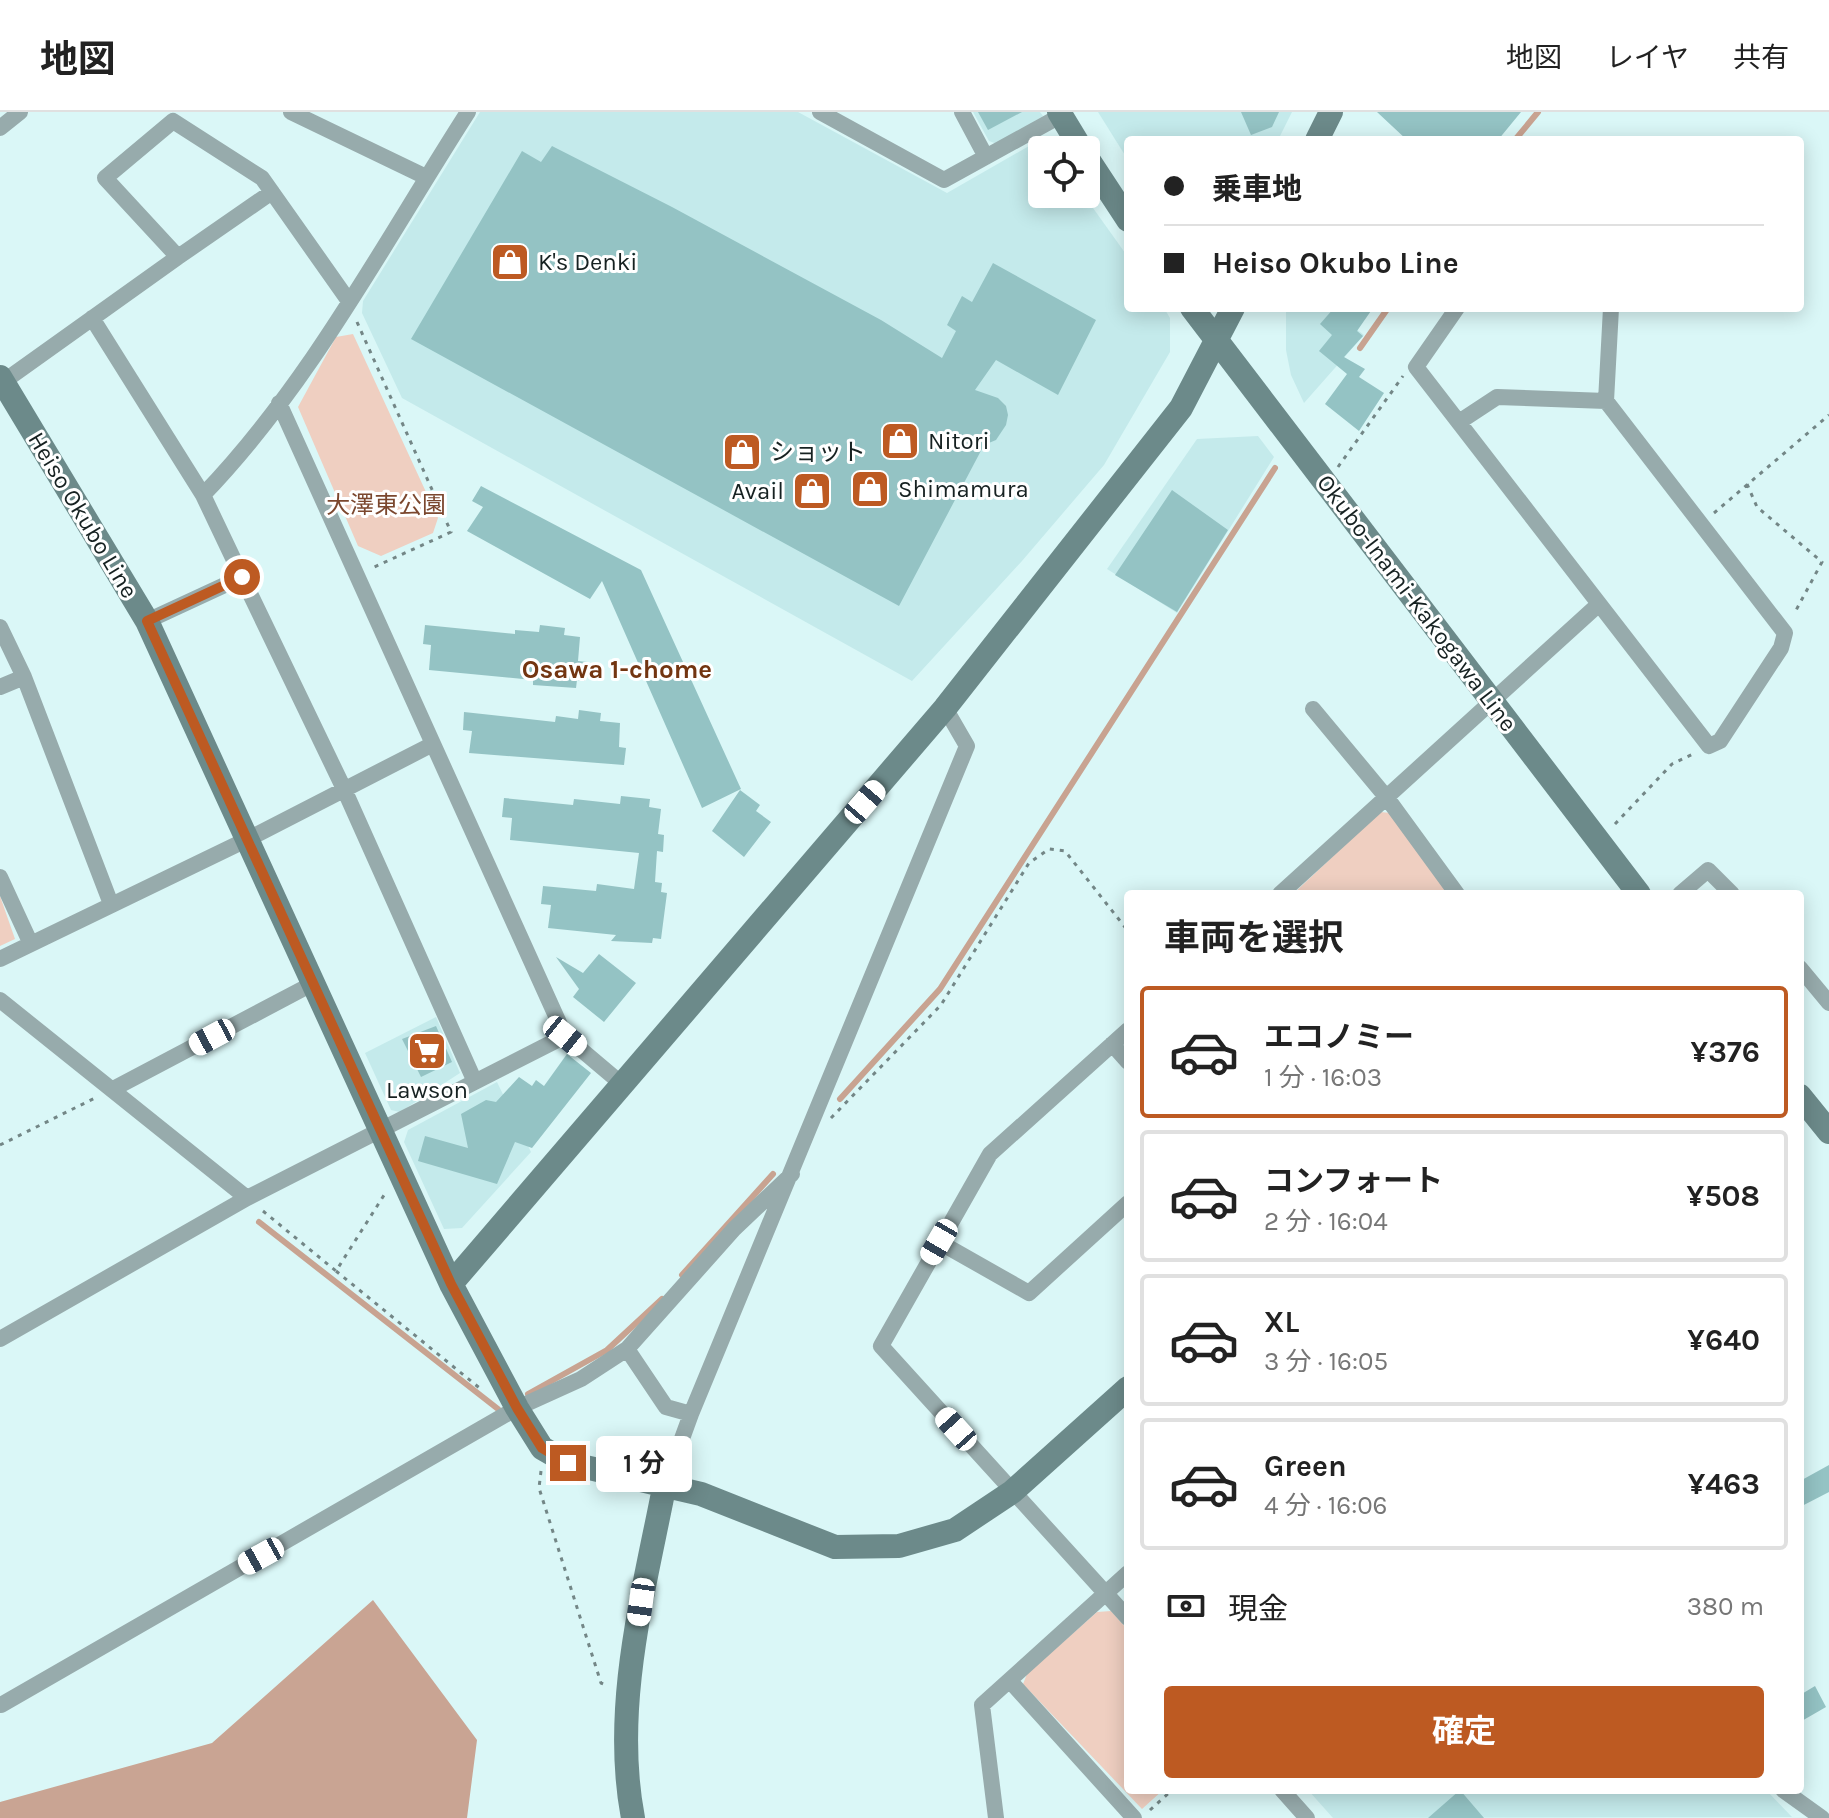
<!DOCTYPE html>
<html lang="ja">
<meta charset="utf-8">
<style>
:root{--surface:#fff;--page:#f6f6f6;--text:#222;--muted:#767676;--line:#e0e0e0;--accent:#bd5a22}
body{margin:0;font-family:Karla,"Noto Sans JP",sans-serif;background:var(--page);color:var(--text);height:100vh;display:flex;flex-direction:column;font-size:30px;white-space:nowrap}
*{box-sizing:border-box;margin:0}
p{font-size:26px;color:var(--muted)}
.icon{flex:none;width:44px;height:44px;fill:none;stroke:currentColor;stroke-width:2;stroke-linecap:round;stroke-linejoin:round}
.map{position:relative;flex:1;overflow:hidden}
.side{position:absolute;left:1124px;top:778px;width:680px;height:904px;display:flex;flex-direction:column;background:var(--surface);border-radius:8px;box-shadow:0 4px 20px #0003}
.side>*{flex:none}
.hud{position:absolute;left:1124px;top:24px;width:680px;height:176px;border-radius:8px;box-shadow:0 4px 20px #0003;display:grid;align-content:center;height:176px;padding:0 40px;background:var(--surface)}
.buttons{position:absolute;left:1028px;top:24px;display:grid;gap:16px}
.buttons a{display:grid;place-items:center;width:72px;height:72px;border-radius:8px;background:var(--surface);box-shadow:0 4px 20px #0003;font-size:40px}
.end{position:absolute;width:36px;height:36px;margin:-18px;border:10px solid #bd5a22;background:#fff;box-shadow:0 0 0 4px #fff}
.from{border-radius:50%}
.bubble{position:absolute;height:56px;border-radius:8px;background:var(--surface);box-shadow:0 4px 20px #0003;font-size:26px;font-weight:700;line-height:56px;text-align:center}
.car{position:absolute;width:24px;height:48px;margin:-24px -12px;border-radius:10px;box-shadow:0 0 6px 2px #0007;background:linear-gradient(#fff 24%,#345 0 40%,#fff 0 76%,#345 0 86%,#fff 0)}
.hud b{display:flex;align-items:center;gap:28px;height:76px;font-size:30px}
.hud b+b{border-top:2px solid var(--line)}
.hud i{width:20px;height:20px;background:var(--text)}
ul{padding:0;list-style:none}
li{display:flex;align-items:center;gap:24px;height:132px;margin:0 16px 12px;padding:0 24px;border:4px solid var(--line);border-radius:8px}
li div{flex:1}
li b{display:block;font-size:30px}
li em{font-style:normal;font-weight:700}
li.current{border-color:var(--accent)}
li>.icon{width:72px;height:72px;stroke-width:1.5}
h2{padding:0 40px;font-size:36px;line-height:96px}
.pay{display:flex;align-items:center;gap:20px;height:88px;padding:0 40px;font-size:30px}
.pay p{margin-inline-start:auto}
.primary-button{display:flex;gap:16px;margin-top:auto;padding:16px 40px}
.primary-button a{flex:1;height:92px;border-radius:8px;background:var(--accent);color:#fff;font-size:32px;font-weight:700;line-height:92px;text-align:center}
header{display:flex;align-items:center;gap:48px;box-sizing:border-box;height:112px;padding:0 40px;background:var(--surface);border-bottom:2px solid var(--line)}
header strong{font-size:38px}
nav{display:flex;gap:44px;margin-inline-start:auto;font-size:28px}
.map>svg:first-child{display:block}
.built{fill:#c4eaeb}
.green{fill:#efcfc1}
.forest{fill:#c9a493}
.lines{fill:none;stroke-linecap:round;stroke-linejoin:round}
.stream{stroke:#c8a391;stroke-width:6}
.building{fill:#94c3c4}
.path{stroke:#738686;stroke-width:3;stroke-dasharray:4 6;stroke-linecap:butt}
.street{stroke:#97abac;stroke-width:16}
.secondary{stroke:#6c8a8a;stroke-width:24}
.route{stroke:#bd5a22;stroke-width:10}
.labels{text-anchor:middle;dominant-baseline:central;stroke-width:6;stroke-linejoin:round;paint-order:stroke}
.poi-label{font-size:24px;fill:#162121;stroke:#fff;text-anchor:start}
.park-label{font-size:24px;fill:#7b472e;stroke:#fff}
.street-label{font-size:24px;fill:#162121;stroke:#fff}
.neighbourhood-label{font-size:26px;font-weight:bold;fill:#733511;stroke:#fff}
</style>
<header>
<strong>地図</strong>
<nav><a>地図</a><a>レイヤ</a><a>共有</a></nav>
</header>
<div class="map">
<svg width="1829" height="1706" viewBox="0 0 1829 1706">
<rect width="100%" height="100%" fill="#daf7f7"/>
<path class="built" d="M480,0H798L947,81L1036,30L1047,32L1051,38H1042V82H1083L1128,145V196H1164L1170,206V240L1104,353L1022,449L912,569L402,286L362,201L363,189Z
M973,0H1040L1043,4L997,32L989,29Z
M1098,0H1292L1278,28H1128V48Z
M1286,196H1329L1364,223L1304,291L1291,263L1286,238Z
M1258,324L1274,345L1177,501L1107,457L1197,327Z
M436,905L460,961L400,1000L391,998L365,941Z
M497,970L531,1040L462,1116L444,1117L404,1030L408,1018Z
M1308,1678H1766L1792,1705L1333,1706Z"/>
<path class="green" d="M353,222L438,406L433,421L381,444L358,434L298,295L336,225Z
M1380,700L1391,701L1449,782H1293Z
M0,784L15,827L0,834Z
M1111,1499L1128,1518V1678H1163L1142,1697L1023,1572L1027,1562L1097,1500Z"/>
<path class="forest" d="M373,1488L477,1628L467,1706H0V1690L212,1631Z"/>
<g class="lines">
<path class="stream" d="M1515,28L1538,0
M1360,236L1388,196
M840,987L940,877L1275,356
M259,1110L498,1297
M682,1163L773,1062
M528,1282L607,1238L662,1187"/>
</g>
<path class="building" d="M978,0H1022L988,18Z
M1241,0H1279L1272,15L1251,23Z
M1377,0H1521L1498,28H1407Z
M552,34L672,95L881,208L942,246L956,219L947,213L962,184L972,190L993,151L1096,208L1058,283L996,248L975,278L998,286L1006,294L1008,303L1006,313L996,328L984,333L899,494L411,227L522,39L541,50Z
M1334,196H1373L1357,219L1363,224L1344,245L1365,257L1359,265L1384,281L1359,319L1325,292L1347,262L1319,239L1332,223L1320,212Z
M481,374L641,458L741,677L702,696L602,469L590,487L467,419L483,395L472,389Z
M1172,378L1228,418L1177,500L1115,463Z
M425,513L515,522V518L539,520L540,513L565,516L564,523L580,525L578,549L587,550L585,569L577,568L576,576L533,573V568L429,558L431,533L423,532Z
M579,598L601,601L600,609L620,611L619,635L626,636L624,653L469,641L472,619L463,618L464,600L555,610L556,604L578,607Z
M740,678L760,693L756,699L771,710L744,745L712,719Z
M621,684L650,687L649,695L661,697L658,722L664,723L663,740L657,739L655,770L662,771L661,780L667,781L661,827L653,826L652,831L611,829L616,823L548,816L551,793L541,792L543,774L596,779L597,772L634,777L639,741L510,728L512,706L502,705L504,686L573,693L574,687L620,692Z
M599,842L636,871L604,910L573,885L579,877L556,845L583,861Z
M436,914L452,950L421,965L402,927Z
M567,942L591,961L532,1036L515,1030L497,1072L418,1049L425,1024L468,1036L461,1002L486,988L496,990L519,965L532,974L536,968L544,974Z
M1829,1353V1380L1800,1395V1369Z
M1815,1574L1826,1595L1800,1610V1583Z
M1460,1678L1484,1706H1428Z"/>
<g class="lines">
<path class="path" d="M357,210L451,420L372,456
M1338,355L1403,264
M1747,372L1757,395L1822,450L1794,502
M1714,401L1829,303
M1615,712L1672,652L1695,641
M831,1006L941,893L1029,751L1049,737L1065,739L1128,819
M0,1033L95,986
M263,1099L336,1159L386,1080
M336,1159L482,1278
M541,1359L539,1376L601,1571L608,1574
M1150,1698L1172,1678"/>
<path class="street" d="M291,0L426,65
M820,0L944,68L1060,4
M962,0L986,45
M0,16L20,0
M178,145L272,80
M1457,196L1416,255L1709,634L1720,629L1781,536L1785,521L1606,289L1611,196
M92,206L203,383
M3,270L178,145L105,66L173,9L262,66L348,188
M279,291L565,924L623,973
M1459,310L1497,285L1606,289
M242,465L344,677L475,970
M147,509L242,465L203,383C310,272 385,129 468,0
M0,515L24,565L111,792
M0,575L24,565
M1313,597L1387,686L1457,782
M0,765L30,830
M1280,782L1599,492
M1680,782L1708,758L1732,782
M0,847L246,728L433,632
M1800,856L1829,891
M0,888L247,1086
M1128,918L990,1042L881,1234L1128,1506
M1112,932L1128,950
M113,977L312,872
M939,1130L1029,1181L1128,1091
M0,1227L247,1086L565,924
M627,1237L666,1295L691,1302
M664,1376L691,1302L967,634L945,596
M1010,1569L1134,1706
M1,1593L517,1296L581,1267L627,1237L734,1117L792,1062
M1282,1678L1307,1706
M1783,1678L1822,1706
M996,1706L982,1593L1128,1461"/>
<path class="secondary" d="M1059,0L1082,38
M1317,28L1331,0
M1086,44L1128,108
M1192,196L1639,782
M0,265L147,509L451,1172L517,1296L542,1336L568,1351L701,1382L835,1435L899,1434L955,1418L1012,1380L1128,1276
M1800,984L1829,1020
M451,1172L945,596L1181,296L1233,196
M633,1706C612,1597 643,1483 664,1376"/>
</g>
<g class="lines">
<path class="route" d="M242,465L147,509L451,1172L517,1296L542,1336L568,1351"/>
</g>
<defs>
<symbol id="shop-square" viewBox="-11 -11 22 22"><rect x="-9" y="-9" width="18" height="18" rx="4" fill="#bd5a22" stroke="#fff"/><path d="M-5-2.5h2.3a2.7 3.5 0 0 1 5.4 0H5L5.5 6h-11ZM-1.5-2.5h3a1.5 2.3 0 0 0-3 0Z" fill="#fff"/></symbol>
<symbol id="supermarket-square" viewBox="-11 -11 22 22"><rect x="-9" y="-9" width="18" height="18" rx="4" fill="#bd5a22" stroke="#fff"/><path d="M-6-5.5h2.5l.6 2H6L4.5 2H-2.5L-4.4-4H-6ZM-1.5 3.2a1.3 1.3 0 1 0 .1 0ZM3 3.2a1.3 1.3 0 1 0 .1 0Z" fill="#fff"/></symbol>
</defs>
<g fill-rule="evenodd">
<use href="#shop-square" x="488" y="128" width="44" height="44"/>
<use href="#shop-square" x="878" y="307" width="44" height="44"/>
<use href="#shop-square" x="720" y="318" width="44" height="44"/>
<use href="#shop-square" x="848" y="355" width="44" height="44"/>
<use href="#shop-square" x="790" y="357" width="44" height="44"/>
<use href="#supermarket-square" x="405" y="917" width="44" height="44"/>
</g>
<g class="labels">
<g class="poi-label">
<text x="538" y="150">K's Denki</text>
<text x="928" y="329">Nitori</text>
<text x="770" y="340">ショット</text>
<text x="898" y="377">Shimamura</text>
<text x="784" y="379" text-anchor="end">Avail</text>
<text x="427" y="978" text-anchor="middle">Lawson</text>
</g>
<g class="park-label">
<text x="386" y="393">大澤東公園</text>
</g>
<g class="street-label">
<text transform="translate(83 403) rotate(59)">Heiso Okubo Line</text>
<text transform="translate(1417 491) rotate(53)">Okubo-Inami-Kakogawa Line</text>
</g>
<g class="neighbourhood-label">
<text x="617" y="557">Osawa 1-chome</text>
</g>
</g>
</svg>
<div class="buttons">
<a><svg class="icon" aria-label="locate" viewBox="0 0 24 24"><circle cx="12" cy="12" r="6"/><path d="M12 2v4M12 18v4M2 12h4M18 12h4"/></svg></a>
</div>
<i class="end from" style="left:242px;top:465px"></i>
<i class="end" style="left:568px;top:1351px"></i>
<div class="bubble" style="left:596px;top:1324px;width:96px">1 分</div>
<i class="car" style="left:865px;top:690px;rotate:41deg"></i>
<i class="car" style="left:565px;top:924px;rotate:129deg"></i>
<i class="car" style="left:212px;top:925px;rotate:242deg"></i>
<i class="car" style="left:939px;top:1130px;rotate:210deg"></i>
<i class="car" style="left:956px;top:1317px;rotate:318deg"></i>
<i class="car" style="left:261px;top:1444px;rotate:241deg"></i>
<i class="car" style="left:641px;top:1490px;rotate:188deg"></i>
<div class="hud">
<b><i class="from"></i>乗車地</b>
<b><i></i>Heiso Okubo Line</b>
</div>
<section class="side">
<h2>車両を選択</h2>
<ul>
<li class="current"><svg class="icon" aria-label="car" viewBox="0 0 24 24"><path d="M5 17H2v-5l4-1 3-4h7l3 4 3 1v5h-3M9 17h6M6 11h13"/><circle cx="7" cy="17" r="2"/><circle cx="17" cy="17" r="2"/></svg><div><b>エコノミー</b><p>1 分 · 16:03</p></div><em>¥376</em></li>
<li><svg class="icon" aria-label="car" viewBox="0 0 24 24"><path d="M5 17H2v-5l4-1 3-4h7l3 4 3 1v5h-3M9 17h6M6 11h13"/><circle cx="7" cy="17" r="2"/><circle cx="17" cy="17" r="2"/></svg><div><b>コンフォート</b><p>2 分 · 16:04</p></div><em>¥508</em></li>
<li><svg class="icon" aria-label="car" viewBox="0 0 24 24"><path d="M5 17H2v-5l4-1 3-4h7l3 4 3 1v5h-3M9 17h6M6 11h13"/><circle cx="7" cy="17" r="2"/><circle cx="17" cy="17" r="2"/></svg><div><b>XL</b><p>3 分 · 16:05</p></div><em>¥640</em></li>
<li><svg class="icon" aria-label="car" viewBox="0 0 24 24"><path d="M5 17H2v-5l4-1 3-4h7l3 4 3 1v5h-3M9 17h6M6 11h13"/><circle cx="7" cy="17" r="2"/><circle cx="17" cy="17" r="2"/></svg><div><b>Green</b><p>4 分 · 16:06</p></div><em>¥463</em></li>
</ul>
<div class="pay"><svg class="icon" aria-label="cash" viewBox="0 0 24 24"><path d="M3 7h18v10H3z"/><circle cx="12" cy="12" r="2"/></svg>現金<p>380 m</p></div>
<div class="primary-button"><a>確定</a></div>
</section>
</div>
